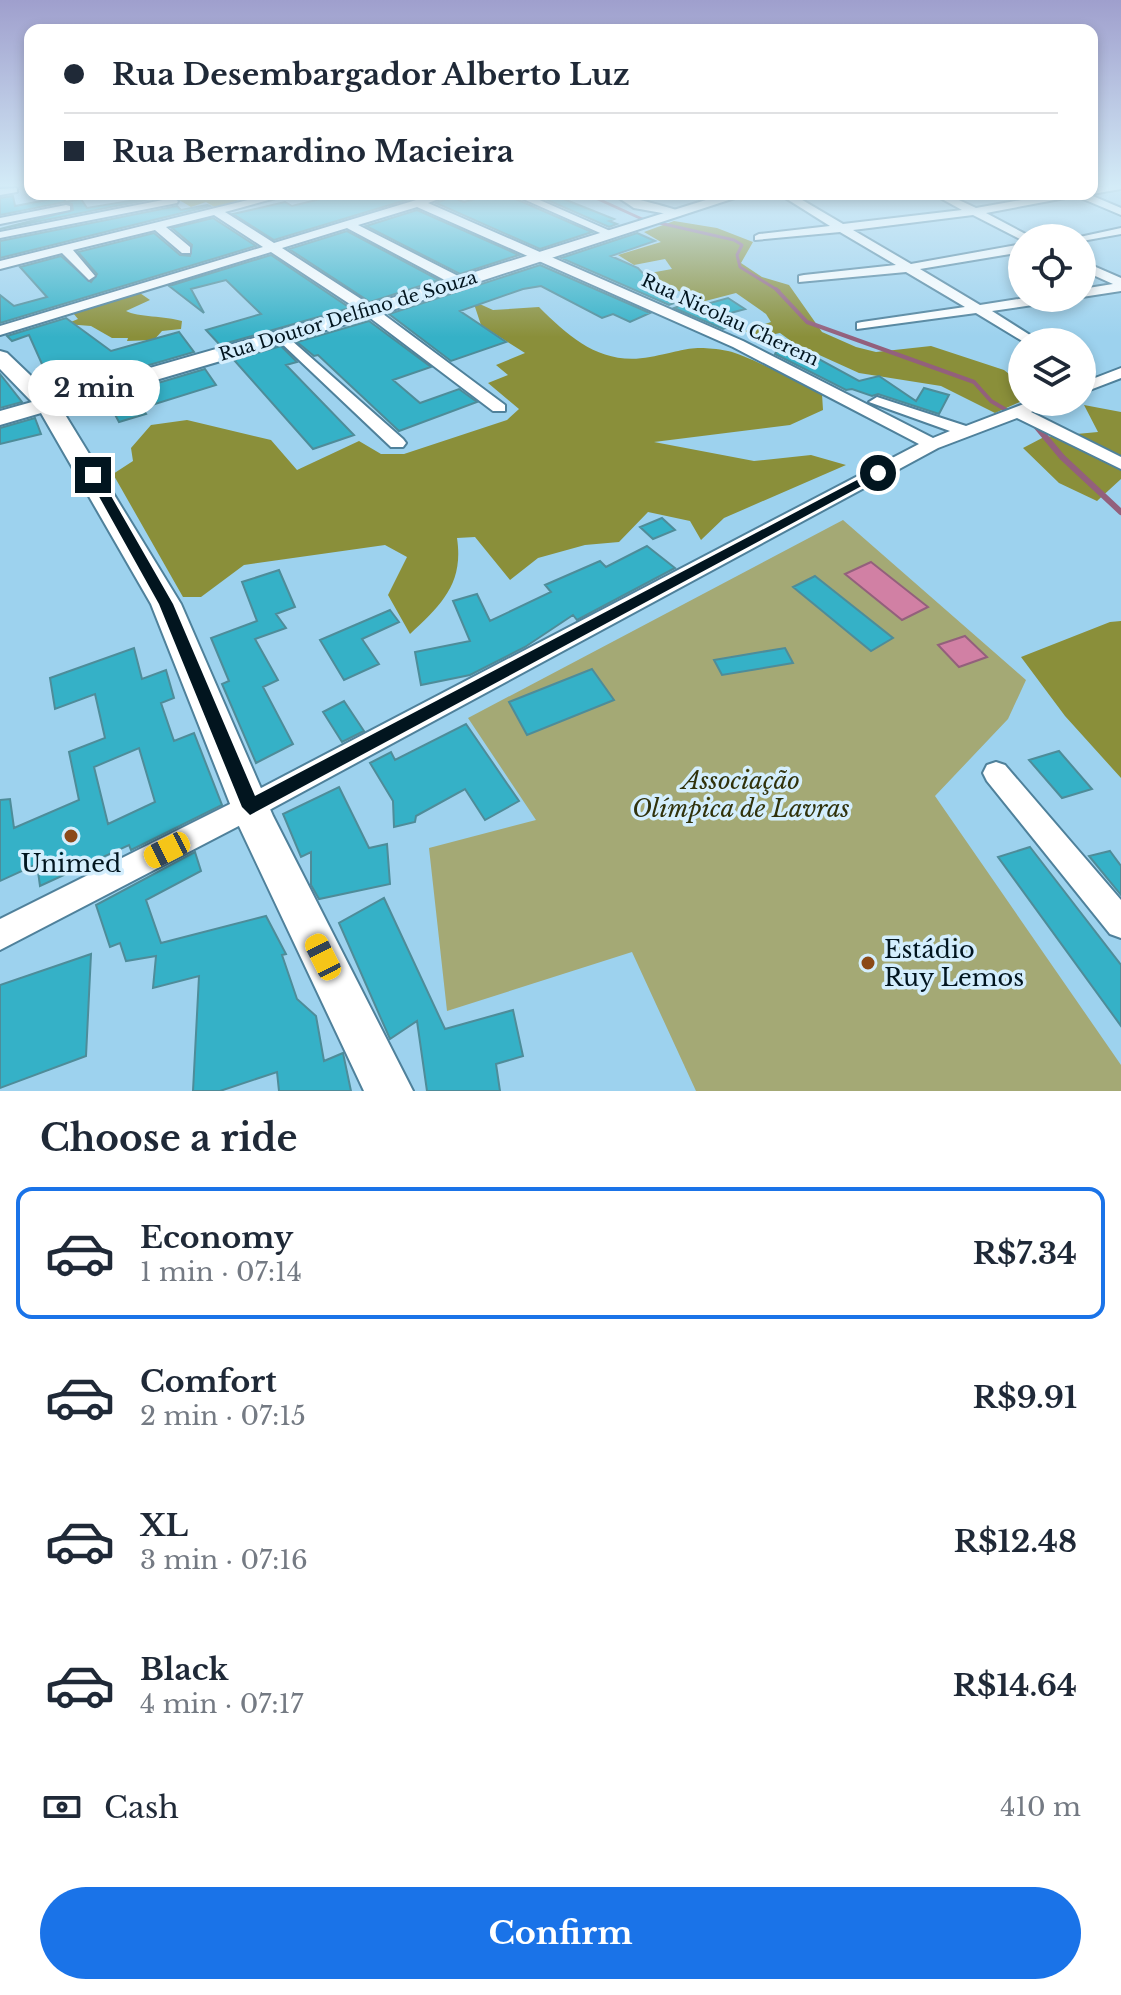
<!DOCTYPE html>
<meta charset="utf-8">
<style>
:root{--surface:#fff;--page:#f6f6f7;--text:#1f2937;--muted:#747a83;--line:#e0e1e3;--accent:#1a73e8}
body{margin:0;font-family:"Libre Baskerville",serif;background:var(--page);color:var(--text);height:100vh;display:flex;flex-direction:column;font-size:30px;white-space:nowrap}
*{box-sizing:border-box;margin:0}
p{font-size:26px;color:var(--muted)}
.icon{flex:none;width:44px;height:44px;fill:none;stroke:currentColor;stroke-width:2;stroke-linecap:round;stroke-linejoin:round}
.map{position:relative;height:1091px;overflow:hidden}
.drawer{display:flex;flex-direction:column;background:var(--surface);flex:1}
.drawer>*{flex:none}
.banner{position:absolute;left:24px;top:24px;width:1074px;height:176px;border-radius:16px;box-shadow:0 4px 12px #0003;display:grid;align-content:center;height:176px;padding:0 40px;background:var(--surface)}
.tools{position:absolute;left:1008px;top:224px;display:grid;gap:16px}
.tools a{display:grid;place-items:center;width:88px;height:88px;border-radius:50%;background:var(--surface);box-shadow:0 4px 12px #0003;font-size:40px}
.end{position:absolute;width:36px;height:36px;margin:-18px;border:10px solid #02151f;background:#fff;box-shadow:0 0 0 4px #fff}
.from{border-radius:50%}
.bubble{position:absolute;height:56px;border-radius:28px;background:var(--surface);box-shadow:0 4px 12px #0003;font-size:26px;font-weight:800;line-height:56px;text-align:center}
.car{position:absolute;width:24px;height:48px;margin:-24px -12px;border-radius:10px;box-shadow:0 0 6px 2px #0007;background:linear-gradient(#f5c518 24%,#345 0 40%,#f5c518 0 76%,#345 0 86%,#f5c518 0)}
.banner b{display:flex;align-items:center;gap:28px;height:76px;font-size:30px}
.banner b+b{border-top:2px solid var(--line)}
.banner i{width:20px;height:20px;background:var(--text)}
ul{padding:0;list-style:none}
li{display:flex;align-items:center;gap:24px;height:132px;margin:0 16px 12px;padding:0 24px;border:4px solid transparent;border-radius:16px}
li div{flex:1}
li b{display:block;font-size:30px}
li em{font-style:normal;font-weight:800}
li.current{border-color:var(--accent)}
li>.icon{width:72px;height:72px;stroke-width:1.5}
h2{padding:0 40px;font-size:36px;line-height:96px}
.pay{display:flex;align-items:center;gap:20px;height:88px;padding:0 40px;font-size:30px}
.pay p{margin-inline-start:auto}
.button{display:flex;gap:16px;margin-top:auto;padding:16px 40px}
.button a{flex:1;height:92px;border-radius:48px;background:var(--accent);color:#fff;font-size:32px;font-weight:800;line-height:92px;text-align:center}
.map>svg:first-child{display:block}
.green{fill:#a4a975}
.forest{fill:#8a8f3a}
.water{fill:#d180a4;stroke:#93607c;stroke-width:2}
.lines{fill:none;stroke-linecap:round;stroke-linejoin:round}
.stream-far2{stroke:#93607c;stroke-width:3}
.stream-far1{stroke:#93607c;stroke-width:4}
.stream{stroke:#93607c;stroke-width:6}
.building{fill:#35b1c7;stroke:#4e8c99;stroke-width:2;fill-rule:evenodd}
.street-casing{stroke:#4f819b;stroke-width:4}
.secondary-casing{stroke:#4f819b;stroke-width:4}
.street{fill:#fff;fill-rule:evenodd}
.secondary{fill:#fff;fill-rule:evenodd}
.route{fill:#02151f}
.poi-dot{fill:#8b4918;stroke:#d4eefd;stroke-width:3}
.labels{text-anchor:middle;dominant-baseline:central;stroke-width:7;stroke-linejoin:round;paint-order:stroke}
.far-street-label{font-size:18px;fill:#02151f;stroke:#d4eefd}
.near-park-label{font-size:24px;font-style:italic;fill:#30320c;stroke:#d4eefd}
.near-poi-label{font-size:24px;fill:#02151f;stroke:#d4eefd}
</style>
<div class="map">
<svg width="1121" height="1091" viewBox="0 0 1121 1091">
<rect width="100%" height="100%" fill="#9dd2ee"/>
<path class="green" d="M843,520L1026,680L1008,719L935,796L1121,1065V1091H696L632,952L447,1011L429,848L536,820L468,718Z"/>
<path class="forest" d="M169,194H257L216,208L206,202L191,207Z
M674,221L717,228L753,242L741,263L762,277L789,285L822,332L856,347L876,352L931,346L1004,370L1022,384V401L995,413L941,386L859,373L795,344L780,333L756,338L745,331L771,322L766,314L736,293L694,304L689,295L656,282L650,273L672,269L665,259L634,265L618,255L661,242L644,232Z
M137,291L150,300L126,311C137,317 166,316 182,321L181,329L162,331L154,340L127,341L128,338H112L91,326L66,324L78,319L73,313Z
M473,301L493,310L539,307C571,339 602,366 650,357C685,351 689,344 728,351C748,355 800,384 822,394L823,410L790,425L654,442L754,461L811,455L846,465L724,518L701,540L690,521L648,512L619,542L585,545L538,558L510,580L475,537L457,538C464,584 441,605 410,634L388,595L407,557L385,545L244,565L201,597H183L113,474L133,461L131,448L151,425L187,420L271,440L297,470L359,441L381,454H404L507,420L519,409L488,383L508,375L496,365L525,353L481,325Z
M1084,405L1121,412V479L1097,501L1059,483L1023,448L1044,437L1098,432Z
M1121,621V778L1065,716L1021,657L1110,622Z"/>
<path class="water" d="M871,562L928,607L902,620L845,574Z
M965,636L987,657L959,667L938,645Z"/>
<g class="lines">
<path class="stream-far2" d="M587,194L642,219L734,240L742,245L737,255L740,267L779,291"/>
<path class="stream-far1" d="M776,289L807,322L974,382L991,401L1013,414"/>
<path class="stream" d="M1037,427L1062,457L1121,512"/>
</g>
<path class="building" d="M341,194H426L274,240L233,214L285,202L292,206Z
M494,194L518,200L592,232L540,249L436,203L451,197L464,202Z
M551,194L614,219L609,221L617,224L609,227L536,195Z
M166,195L167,196L0,229L73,210L72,204L65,202L0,215V198L13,196L15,206L62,197L66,202L81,199L87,208Z
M207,205L210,206L0,258V241L177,206L181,210Z
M417,210L519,255L460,274L366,226Z
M213,218L256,246L0,323V295L14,306L47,297L20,267L61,256L91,282L97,274L78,252L154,233L180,255L190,256L192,245L172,228Z
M347,231L439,280L370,302L289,249Z
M637,233L655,241L611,256L638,268L662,294L680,301L669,305L561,258Z
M271,255L350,308L220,345L206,330L261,314L226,280L191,289L204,313L169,286Z
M540,265L650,313L630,322L613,314L602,318L541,286L523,289L460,311L506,342L451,361L389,314Z
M728,298L745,309L723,315L738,323L723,329L674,308L687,303L696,307Z
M66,318L111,351L179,332L194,352L77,386L67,367L46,373L29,335L12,341L7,336Z
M369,321L431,367L393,380L420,403L459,389L477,402L399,431L318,355L314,356L297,342Z
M780,344L792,349L797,347L859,381L879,376L916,401L924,388L949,395L939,414L878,394L872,396L852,389L846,390L775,354Z
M281,346L297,362L286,365L354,435L313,449L234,360Z
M205,369L216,385L142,408L146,414L119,422L112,409L92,414L87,404Z
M0,374L22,402L0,408Z
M35,418L41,434L0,444V428Z
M662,518L675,530L653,539L640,527Z
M647,546L675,568L577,620L573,615L525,647L470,675L421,685L415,652L470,641L453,601L477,594L490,621L551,592L545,585L600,561L606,567Z
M279,570L295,607L276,614L286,628L255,639L278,680L263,687L293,744L256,763L222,684L229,681L211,638L257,621L242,582Z
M815,576L893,638L871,651L793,587Z
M390,610L399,622L362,639L379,664L344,680L320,640Z
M134,648L142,679L166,670L174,698L161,703L174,741L194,733L222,805L131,850L129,845L40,886L37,864L0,881V800L10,799L14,828L79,800L69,752L105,738L95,694L55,709L50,678ZM139,748L155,802L108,824L94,767Z
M785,648L793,663L722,675L714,660Z
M592,669L614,700L527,735L509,702Z
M344,701L364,731L342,742L323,712Z
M466,724L519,801L485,820L465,789L416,816L415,822L394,827L393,801L370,763L391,752L395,760Z
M1059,751L1092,789L1062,798L1029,760Z
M339,787L369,848L387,844L390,884L319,899L311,885V852L301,857L283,814Z
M1030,847L1121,965V1026L998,857Z
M1110,851L1121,866V895L1089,856Z
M195,852L201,871L146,900L161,943L266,916L286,954L282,955L297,999L316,1016L324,1061L343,1053L351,1091H279L277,1072L220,1091H193L199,976L153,988L156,956L126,961L120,943L110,947L96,905Z
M384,898L445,1029L513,1010L523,1056L496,1064L500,1091H427L417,1021L390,1039L339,923Z
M91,954L86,1056L0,1088V985Z"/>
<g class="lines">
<defs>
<path id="street" d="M1121,184V189L1092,194H1091L1092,188Z
M17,188V192L0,195V189Z
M272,194H290L225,212L274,243L436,194H452L428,203L743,341L933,438L950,431L869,402L877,397L966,426L1029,402H1052L1031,412L1121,457V469L1017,418L938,448L260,815L0,950V919L240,799L919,444L733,347L417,207L358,225L464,279V285H454L347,228L282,248L375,308L505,405V411H493L365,314L271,252L0,335V326L263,247L214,215L166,227L190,247V253H182L155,230L73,250L95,276L89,280L62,253L0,269V261Z
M512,194H526L617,234L607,236Z
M613,194C619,194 680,210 685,213L679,216L634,208Z
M779,194H792L843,224L962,210L933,194H946L976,208L1055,194H1088L1121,208V215L1076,196L986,213L1033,238L1022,240L973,215L853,230L911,264L1022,244V252L920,269L980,305L1025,298H1060L1053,302L992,311L1041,342H1024L976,313L857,329V323L862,322L965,307L906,272L799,282V276L804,275L896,265L840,232L755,240V236L759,234L830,226Z
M173,198L178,201L177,203L0,238V232Z
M66,205L70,206V210L0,224V218Z
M1121,228V234L1082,241V238H1075Z
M1082,261L1121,278V291L1082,297V289L1113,284L1082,270Z
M282,332L403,439L406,443L403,447H391L277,339V333Z
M1121,368V378L1082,393V383Z
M996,762L1005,765L1121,900V938L1110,934L987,781L983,773L987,765Z"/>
<path id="secondary" d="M725,194H747L377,315L61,408L181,604L273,816L413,1091H364L238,824L151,604L41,413L0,425V411L32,402L0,369V351L7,353L52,396L363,307Z"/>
</defs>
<use href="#street" class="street-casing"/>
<use href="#secondary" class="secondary-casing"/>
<use href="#street" class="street"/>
<use href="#secondary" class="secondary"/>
</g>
<linearGradient id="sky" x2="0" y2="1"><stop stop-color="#9f9fcd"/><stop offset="0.55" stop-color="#d3ebf7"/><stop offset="1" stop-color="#d3ebf7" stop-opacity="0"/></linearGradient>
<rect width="1121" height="337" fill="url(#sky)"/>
<path class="route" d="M878,469L883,473L882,475L250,815L242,807L159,604L87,475L93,472L99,475L173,604L255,796Z"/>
<g class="poi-dot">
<circle cx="71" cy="836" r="8"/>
<circle cx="868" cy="963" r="8"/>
</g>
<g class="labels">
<g class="far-street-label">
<text transform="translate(348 316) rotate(-17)">Rua Doutor Delfino de Souza</text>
<text transform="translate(730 320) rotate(25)">Rua Nicolau Cherem</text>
</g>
<g class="near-park-label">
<text x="741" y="780">Associação<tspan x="741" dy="28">Olímpica de Lavras</tspan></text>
</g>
<g class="near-poi-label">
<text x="71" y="863">Unimed</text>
<text x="884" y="949" text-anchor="start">Estádio<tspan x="884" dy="28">Ruy Lemos</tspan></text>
</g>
</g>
</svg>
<div class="tools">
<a><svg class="icon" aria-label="locate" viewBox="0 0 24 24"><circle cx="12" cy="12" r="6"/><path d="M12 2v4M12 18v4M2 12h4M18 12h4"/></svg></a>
<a><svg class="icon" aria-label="layers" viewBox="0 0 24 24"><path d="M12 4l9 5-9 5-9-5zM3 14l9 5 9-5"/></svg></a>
</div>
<i class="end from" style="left:878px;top:473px"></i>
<i class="end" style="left:93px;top:475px"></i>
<div class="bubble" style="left:28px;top:360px;width:132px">2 min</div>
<i class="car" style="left:167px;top:850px;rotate:243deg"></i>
<i class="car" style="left:323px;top:957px;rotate:333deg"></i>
<div class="banner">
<b><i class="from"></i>Rua Desembargador Alberto Luz</b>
<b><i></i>Rua Bernardino Macieira</b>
</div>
</div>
<section class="drawer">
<h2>Choose a ride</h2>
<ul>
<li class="current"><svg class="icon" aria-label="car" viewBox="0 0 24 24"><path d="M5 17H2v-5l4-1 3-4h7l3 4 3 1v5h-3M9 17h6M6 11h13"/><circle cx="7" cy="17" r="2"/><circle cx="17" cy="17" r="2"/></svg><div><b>Economy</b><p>1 min · 07:14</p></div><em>R$7.34</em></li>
<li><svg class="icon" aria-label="car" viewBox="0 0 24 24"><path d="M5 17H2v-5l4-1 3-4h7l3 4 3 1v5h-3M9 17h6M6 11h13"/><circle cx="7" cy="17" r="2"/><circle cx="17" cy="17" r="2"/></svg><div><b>Comfort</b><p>2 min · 07:15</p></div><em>R$9.91</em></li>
<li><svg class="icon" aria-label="car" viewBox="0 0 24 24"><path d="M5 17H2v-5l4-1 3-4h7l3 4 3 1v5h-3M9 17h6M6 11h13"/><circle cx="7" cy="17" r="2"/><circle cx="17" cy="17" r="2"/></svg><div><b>XL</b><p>3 min · 07:16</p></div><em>R$12.48</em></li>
<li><svg class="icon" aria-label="car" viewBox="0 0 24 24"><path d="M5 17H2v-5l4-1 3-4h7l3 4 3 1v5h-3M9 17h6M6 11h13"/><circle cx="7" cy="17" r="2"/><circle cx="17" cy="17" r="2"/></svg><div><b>Black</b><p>4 min · 07:17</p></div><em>R$14.64</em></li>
</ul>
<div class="pay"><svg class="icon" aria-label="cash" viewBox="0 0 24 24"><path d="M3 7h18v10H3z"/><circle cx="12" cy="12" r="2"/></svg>Cash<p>410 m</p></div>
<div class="button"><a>Confirm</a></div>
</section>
